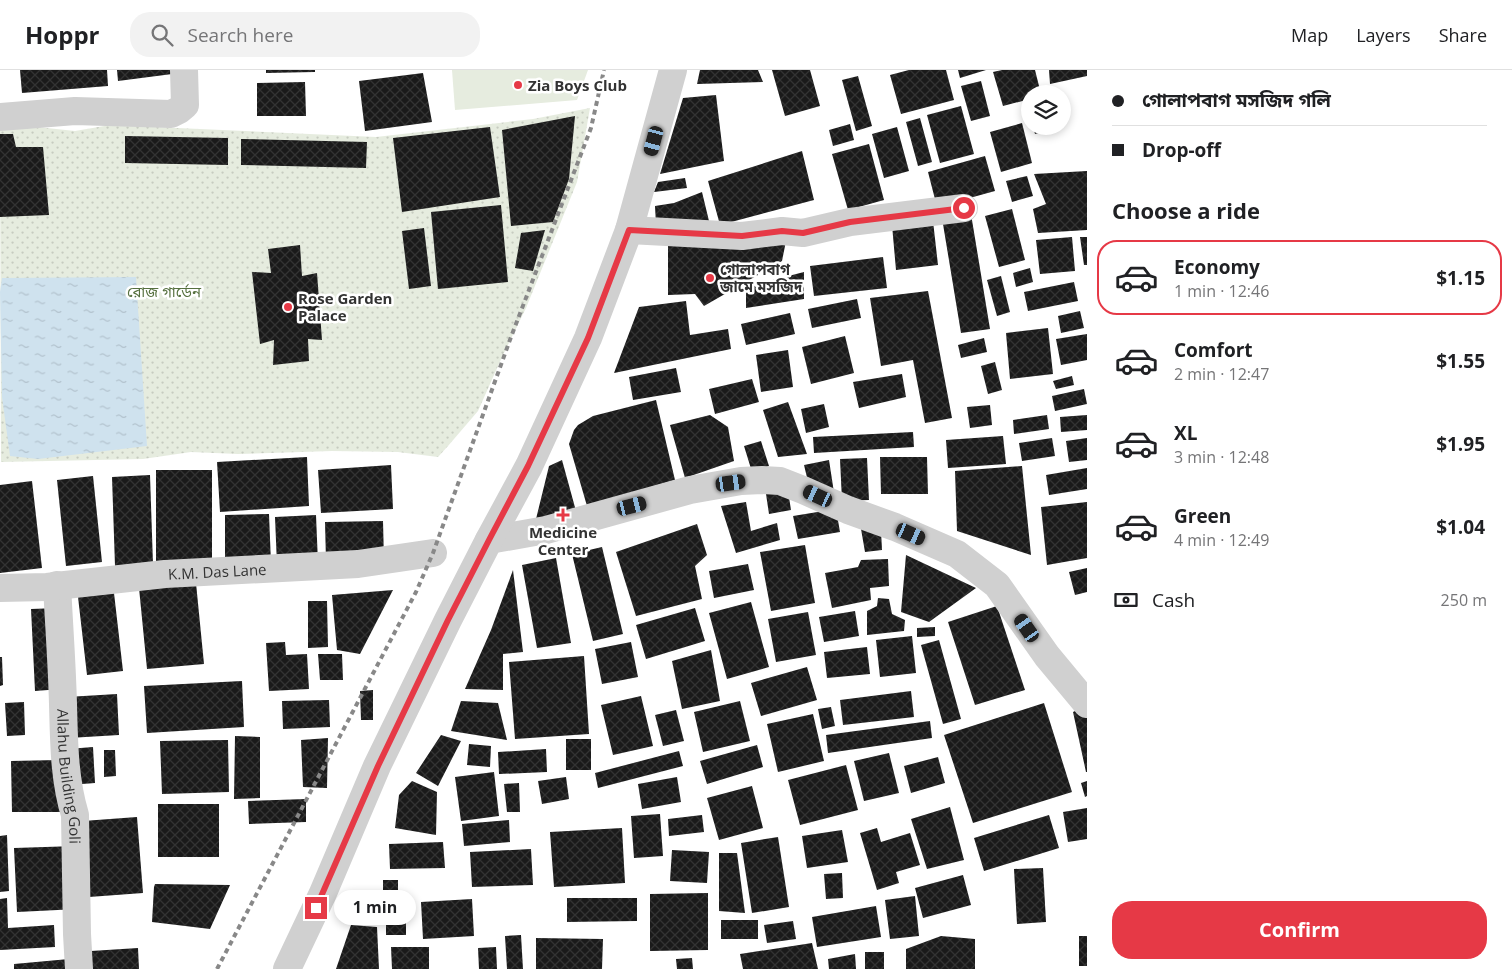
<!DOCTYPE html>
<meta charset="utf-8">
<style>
:root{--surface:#fff;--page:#f2f2f2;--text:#202124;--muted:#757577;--line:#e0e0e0;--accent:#e63946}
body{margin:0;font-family:"Open Sans","Noto Sans Bengali",sans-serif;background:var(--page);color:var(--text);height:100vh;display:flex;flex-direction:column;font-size:19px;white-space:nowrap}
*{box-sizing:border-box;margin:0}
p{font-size:16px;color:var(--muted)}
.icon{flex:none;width:28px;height:28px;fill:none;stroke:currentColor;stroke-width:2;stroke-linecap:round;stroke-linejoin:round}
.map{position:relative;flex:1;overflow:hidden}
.side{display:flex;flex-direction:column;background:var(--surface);width:425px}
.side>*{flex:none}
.top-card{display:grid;align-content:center;height:110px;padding:0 25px;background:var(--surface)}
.controls{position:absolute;left:1021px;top:15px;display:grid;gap:10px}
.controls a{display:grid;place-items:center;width:50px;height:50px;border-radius:50%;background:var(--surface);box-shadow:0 2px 8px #0003;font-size:25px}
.end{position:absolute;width:22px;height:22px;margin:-11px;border:6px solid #e63946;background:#fff;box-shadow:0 0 0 2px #fff}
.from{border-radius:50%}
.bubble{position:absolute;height:35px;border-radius:18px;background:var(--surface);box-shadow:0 2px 8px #0003;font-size:16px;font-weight:700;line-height:35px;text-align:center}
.car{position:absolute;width:15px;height:30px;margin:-15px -8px;border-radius:6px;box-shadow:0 0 4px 1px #0007;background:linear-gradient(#222 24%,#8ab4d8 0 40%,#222 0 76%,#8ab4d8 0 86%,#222 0)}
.top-card b{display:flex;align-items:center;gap:18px;height:48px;font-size:19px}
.top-card b+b{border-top:1px solid var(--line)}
.top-card i{width:12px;height:12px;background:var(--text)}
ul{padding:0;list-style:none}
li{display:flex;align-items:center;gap:15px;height:75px;margin:0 10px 8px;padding:0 15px;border:2px solid transparent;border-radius:20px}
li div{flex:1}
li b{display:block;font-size:19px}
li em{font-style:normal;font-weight:700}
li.on{border-color:var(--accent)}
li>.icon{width:45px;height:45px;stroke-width:1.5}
h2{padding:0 25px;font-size:22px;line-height:60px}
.pay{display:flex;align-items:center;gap:12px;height:55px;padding:0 25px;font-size:19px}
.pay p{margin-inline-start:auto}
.action{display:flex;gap:10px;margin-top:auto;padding:10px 25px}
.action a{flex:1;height:58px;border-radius:20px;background:var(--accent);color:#fff;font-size:20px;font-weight:700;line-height:58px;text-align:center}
header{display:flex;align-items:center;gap:30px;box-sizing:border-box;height:70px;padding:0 25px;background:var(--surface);border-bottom:1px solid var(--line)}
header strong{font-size:24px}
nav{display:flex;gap:28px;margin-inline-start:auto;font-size:18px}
.search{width:350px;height:45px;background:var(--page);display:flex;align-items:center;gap:12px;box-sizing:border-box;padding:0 18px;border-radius:20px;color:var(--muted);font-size:19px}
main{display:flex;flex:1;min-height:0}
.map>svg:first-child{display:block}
.park{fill:#e6ecdf}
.garden{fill:url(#garden-dots)}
.water{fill:url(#water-ripples)}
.building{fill:url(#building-cross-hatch)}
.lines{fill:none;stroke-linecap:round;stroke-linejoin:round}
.minor{stroke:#d0d0d0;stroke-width:28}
.rail{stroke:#888;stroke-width:4;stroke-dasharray:5 4;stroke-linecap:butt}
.route{stroke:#e63946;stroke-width:6}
.poi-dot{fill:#e63946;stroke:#fff;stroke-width:2}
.labels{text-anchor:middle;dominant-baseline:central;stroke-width:5;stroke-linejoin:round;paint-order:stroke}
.poi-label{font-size:15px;font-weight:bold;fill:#333;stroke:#fff;text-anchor:start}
.park-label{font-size:15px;fill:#56703f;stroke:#fff}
.street-label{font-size:15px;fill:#333;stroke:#fff}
</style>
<header>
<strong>Hoppr</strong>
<div class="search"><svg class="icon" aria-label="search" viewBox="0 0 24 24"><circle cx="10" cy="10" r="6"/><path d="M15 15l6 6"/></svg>Search here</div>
<nav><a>Map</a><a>Layers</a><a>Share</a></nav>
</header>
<main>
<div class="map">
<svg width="1087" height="899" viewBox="0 0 1087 899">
<defs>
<pattern id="garden-dots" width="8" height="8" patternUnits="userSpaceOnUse" patternTransform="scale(1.25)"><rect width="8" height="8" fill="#e6ecdf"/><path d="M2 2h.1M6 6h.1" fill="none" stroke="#c6cbc0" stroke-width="1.8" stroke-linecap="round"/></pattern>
<pattern id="water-ripples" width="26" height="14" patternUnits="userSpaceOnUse" patternTransform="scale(1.25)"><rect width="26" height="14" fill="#cfe2ee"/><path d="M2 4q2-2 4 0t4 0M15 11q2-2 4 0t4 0" fill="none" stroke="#b2c2cd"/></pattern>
<pattern id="building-cross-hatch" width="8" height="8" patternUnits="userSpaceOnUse" patternTransform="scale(1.25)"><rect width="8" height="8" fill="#1a1a1a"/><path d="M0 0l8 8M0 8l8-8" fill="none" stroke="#333"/></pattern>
</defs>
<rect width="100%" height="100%" fill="#fff"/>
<path class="park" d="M452,0H588L577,30L455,40Z"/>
<path class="garden" d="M590,38L577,112L526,238L502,287L478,341L448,376L438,387L398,382L332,381L238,384L191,382L143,389L1,392L0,53L75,61L110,55L376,67L533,49Z"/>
<path class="water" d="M136,207L147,376L38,389L10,386L2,327L0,222L2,208Z"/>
<path class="building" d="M20,0H107L108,16L22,23Z
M117,0H179L180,3L118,11Z
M266,0H315V2L266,3Z
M700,0H758L763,12L697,14Z
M772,0H810L820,36L785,46Z
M909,0H946L954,30L901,44L890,5Z
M958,0H986L960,8Z
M1002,0H1035L1041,24H1030V29L1003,36L993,2Z
M1049,0H1087V6L1050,14Z
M423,3L432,52L365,61L359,11Z
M858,6L872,56L856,61L842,10Z
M981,11L990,46L971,51L961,16Z
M305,12L306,46H257V13Z
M716,25L724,91L660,104L683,28Z
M961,36L974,84L940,93L927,45Z
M575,46L569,109L553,152L511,156L502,60Z
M920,48L932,92L918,96L906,52Z
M1022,53L1032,93L1001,102L990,62Z
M850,54L854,70L833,76L829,60Z
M1033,56H1055L1056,58L1035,64Z
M490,57L500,127L402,142L393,68Z
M897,57L909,101L884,108L872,64Z
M0,64H13L16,77H43L49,145L0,147Z
M125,66L228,68V95L125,93Z
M241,69L367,72L366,98L241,95Z
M869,74L884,130L848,140L832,84Z
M802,81L814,130L720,155L708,111Z
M985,86L995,121L937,137L928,102Z
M1087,101V160L1038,163L1033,139L1046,134L1034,104Z
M1027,106L1033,126L1012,132L1006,111Z
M685,108L687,118L654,122L658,112Z
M702,122L709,151L656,155L655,136L674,133Z
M501,135L508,212L438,219L431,142Z
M1012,139L1025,190L999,197L985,146Z
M971,144L990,259L961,263L942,148Z
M933,151L938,195L896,200L892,155Z
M424,158L431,216L409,219L402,161Z
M545,160L533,201L515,198L521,163Z
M1072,167L1075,201L1040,204L1036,170Z
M1080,167H1087V195H1084Z
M786,171L782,191L704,236L695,224L668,225V173Z
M300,175L302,206L317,203L322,270L308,269L309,291L273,295L274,270L260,274L252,202L271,203L268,179Z
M883,187L887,218L814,226L810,196Z
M1030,198L1033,212L1016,217L1013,203Z
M804,202V229L746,238V217Z
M1001,206L1010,242L997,246L987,210Z
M1074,212L1078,231L1028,241L1024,222Z
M928,221L952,348L925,353L913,290L881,296L870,228Z
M857,229L861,248L812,258L808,239Z
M686,231L690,265L728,259L731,279L614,303L639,237Z
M1080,241L1084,258L1061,263L1058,246Z
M790,243L795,264L746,275L741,254Z
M1048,258L1053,304L1010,309L1006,263Z
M1087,264V290L1061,295L1056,269Z
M845,266L854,303L811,314L802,277Z
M984,268L987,282L961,288L958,275Z
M788,280L793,317L761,322L756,285Z
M995,292L1002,320L988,324L981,296Z
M676,298L681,322L633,330L629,307Z
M902,304L906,327L859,338L853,312Z
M1072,306L1074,315L1056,319L1053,311Z
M752,309L759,332L715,344L709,319Z
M1084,319L1087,334L1055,341L1052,326Z
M656,330L675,410L587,436L569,374L574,360L578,355L593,346Z
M788,332L807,384L778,387L763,340Z
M824,334L829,357L806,363L801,339Z
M990,335L992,355L970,358L967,337Z
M710,345L728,357L734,391L685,408L670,355Z
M1047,345L1049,359L1014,364L1013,350Z
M1087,345V360L1061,362L1060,347Z
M913,362L914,377L814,383L813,367Z
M1003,366L1006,394L948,398L946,370Z
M1052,368L1055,386L1022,391L1019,373Z
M1087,368V390L1069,392L1066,371Z
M761,371L769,396L752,402L744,376Z
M307,387L309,436L220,442L217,392Z
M880,387H927L928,424H881Z
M867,388L869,430L842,431L840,389Z
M562,390L576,441L536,449L549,396Z
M829,390L835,429L810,420L804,395Z
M391,395L393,439L321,443L318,400Z
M1022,396L1031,485L957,461L955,401Z
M1087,398V419L1049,425L1046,405Z
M156,400H212V495L156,496Z
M150,405L153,494L115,496L112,407Z
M93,406L102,492L66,496L57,410Z
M32,411L42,498L0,503V415Z
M788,421L791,440L769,444L766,424Z
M746,432L751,461L777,453L780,470L736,483L721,436Z
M1087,432V488L1047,495L1041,437Z
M836,439L840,462L798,469L793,446Z
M269,444L271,493L225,494V445Z
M316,445L318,493L277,495L275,447Z
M383,451L384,490L326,491L325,452Z
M697,454L707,485L695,496L702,529L636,546L616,482Z
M861,459L881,460L882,480L865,482Z
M805,475L815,533L771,541L760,482Z
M602,477L623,564L593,571L572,484Z
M906,485L976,518L929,552L901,542Z
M556,488L571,573L537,578L522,495Z
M888,489L889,516L870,518L871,530L832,538L825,503L858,497L861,490Z
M748,494L754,520L714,528L709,501Z
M1087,498V522L1075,525L1069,502Z
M513,500L523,582L503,584V620L465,619L491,560Z
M196,513L204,594L147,599L139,518Z
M393,520L360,584L337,580L332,525Z
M114,523L123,601L87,605L78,527Z
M878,528L889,529L892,544L905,550L904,561L867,565V541L877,536Z
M308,531H327L328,577L308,578Z
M751,532L769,597L727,609L709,543Z
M997,536L1025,620L975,635L948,552Z
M57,538L61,619L35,621L31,539Z
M695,538L705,571L646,589L636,555Z
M855,541L859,566L824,572L819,547Z
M808,542L816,585L776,592L768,549Z
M935,557V566L917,567V558Z
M912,566L916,603L880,607L876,570Z
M939,570L961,649L943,654L921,575Z
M285,572L286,585L307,584L309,619L269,621L266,573Z
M631,572L638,607L602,614L595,579Z
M867,577L870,604L827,608L824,582Z
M711,580L720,631L682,639L672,591Z
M318,584H342L343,610H320Z
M584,586L589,664L515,669L509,592Z
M0,587H2L3,615L0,616Z
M807,597L817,630L761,646L751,613Z
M242,611L244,657L147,663L144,616Z
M373,620V650H361L360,621Z
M911,621L914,647L843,655L840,630Z
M117,624L119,665L69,668L67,627Z
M641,626L653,676L613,685L601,635Z
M329,630L330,657L283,659L282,631Z
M461,631L498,633L507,670L451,661Z
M740,631L750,671L703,682L694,642Z
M24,632L25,665L7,666L5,633Z
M1044,633L1072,722L973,753L944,665Z
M1087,635V702H1086L1073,642Z
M831,637L835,656L822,659L818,639Z
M676,640L684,671L663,676L655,645Z
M813,644L824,691L778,702L767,654Z
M930,651L932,668L828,683L826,665Z
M441,665L461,671L438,716L416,703Z
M235,666L260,667V728L234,729Z
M328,668L327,718L303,717L301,670Z
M566,669H591V700H566Z
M228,670L229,722L162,724L160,671Z
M469,674L491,676L490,697L467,695Z
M757,675L763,697L707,714L700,691Z
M93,677L95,713L70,715L68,679Z
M546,679L547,702L499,704L498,682Z
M104,680H115L116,706L104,707Z
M679,681L683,696L598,718L595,703Z
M889,683L899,723L864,731L854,691Z
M938,687L945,713L911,723L904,696Z
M58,690L60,742H12L11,691Z
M846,695L858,740L800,755L788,710Z
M494,702L499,746L461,751L455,707Z
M566,707L569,729L542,734L538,711Z
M677,707L681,732L642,739L638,714Z
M412,711L437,722L436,765L395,758L399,725Z
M1087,711V726L1085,727L1081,713Z
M519,713L520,742H507L504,714Z
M752,716L763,758L719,770L707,728Z
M306,729V752L249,754L248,731Z
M158,734H219V787H158Z
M950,737L964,790L927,799L911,749Z
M1087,738V769L1068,772L1063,742Z
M660,744L663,786L634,788L631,746Z
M702,745L704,762L669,766L668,749Z
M1049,745L1059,778L984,801L974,768Z
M137,747L143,823L89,827L83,751Z
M509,750L510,772L464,776L462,754Z
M622,758L625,813L554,817L550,762Z
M877,758L881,772L910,763L920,795L896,802L899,813L877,820L860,763Z
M842,760L848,792L807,798L802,766Z
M7,765L9,821L0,822V766Z
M778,767L789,837L752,843L741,773Z
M443,772L445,798L390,799L389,774Z
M76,776L78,839L17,842L14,778Z
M531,779L533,815L472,817L470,782Z
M672,780L709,782L707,813L670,811Z
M719,783H737L745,843L719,841Z
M1043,798L1046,852L1017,854L1014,799Z
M842,803L843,828L826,829L824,804Z
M963,805L971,835L923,848L915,818Z
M383,810H398V829H383Z
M155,814L230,815L210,859L152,852L154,817Z
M708,823V880L650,881V824Z
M915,826L919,866L890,869L885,830Z
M7,828L8,858L54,855L55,877L0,880V829Z
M567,828H637V851L567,852Z
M472,829L474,866L423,869L421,832Z
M876,836L881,867L817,877L812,847Z
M386,838H406V865H386Z
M721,850H758V869H721Z
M793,851L796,869L767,873L764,855Z
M351,855L377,857L379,899H336Z
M521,865L523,899H507L505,866Z
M941,866L975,869V899H906V879Z
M1079,866H1087V896H1079Z
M536,868L603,869L602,899H536Z
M812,873L818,899H743L740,884Z
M391,877H429V899H392Z
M496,877L497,899H479L478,878Z
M138,878L139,899H92L91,881Z
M865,882H884V899H865Z
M855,884L856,899H829L828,889Z
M692,888L693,899H677L676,889Z
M69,889L70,899H14V894Z"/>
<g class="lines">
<g class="minor">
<path d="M0,47L75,41L171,44L179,40L185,35L184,0"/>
<path d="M629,160L742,166L782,161L803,163L850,152L964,138"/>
<path d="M489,470L546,460L690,420L741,411L762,410L780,411L803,420L848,440L895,457L957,484L997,515L1047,586L1087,634"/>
<path id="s1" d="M57,515C59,555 62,595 63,634C64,671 64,709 75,745L77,864L79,899"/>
<path id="s2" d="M0,518L47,517L165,504L358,494L433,483"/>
<path d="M287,899L323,823L377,696L448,550L489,470L529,396L588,268L629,160L673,0"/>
</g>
<path class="rail" d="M217,899L416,522L433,483L511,267L591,58L604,0"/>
</g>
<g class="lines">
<path class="route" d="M316,838L378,696L448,550L489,470L528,396L588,268L629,160L742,166L782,161L803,163L850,152L964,138"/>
</g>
<g class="poi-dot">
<circle cx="518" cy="15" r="5"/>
<circle cx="710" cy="208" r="5"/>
<circle cx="288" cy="237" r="5"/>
<path d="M560.5 437.5h5v5h5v5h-5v5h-5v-5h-5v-5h5z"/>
</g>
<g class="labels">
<g class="poi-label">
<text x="528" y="15">Zia Boys Club</text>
<text x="720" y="199">গোলাপবাগ<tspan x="720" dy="17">জামে মসজিদ</tspan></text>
<text x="298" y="228">Rose Garden<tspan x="298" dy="17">Palace</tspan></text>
<text x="563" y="462" text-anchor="middle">Medicine<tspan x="563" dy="17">Center</tspan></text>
</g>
<g class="park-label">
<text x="164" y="221">রোজ গার্ডেন</text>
</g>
<g class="street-label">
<text stroke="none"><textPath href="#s2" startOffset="218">K.M. Das Lane</textPath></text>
<text stroke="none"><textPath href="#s1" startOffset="192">Allahu Building Goli</textPath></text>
</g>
</g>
</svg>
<div class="controls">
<a><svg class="icon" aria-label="layers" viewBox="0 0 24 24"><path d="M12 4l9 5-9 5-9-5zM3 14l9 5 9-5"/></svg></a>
</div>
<i class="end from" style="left:964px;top:138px"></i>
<i class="end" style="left:316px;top:838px"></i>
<div class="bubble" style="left:334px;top:820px;width:82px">1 min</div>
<i class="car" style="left:654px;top:71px;rotate:195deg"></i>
<i class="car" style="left:731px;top:413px;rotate:82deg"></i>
<i class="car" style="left:818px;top:426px;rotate:295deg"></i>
<i class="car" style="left:632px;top:436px;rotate:76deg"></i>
<i class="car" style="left:911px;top:464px;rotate:114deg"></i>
<i class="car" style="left:1027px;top:558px;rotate:325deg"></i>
</div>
<section class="side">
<div class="top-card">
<b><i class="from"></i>গোলাপবাগ মসজিদ গলি</b>
<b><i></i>Drop-off</b>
</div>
<h2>Choose a ride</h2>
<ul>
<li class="on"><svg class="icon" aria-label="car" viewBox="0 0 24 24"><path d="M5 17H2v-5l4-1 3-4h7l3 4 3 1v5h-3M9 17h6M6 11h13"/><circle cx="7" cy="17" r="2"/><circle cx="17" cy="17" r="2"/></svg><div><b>Economy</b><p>1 min · 12:46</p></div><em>$1.15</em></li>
<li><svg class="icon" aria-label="car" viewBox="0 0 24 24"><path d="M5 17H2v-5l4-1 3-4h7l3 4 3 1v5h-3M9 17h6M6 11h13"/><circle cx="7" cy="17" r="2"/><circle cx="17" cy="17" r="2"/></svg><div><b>Comfort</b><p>2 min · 12:47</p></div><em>$1.55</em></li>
<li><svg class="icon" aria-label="car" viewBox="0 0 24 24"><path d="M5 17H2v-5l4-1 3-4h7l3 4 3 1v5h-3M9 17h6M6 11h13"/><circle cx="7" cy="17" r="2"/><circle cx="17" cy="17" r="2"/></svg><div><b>XL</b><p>3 min · 12:48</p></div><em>$1.95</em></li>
<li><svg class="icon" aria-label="car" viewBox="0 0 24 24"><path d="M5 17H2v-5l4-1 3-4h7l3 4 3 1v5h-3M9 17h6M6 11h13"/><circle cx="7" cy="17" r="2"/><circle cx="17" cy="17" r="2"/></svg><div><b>Green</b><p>4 min · 12:49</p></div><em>$1.04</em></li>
</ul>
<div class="pay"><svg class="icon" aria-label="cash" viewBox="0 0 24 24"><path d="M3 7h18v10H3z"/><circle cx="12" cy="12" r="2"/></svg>Cash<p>250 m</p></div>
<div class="action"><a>Confirm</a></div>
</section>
</main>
